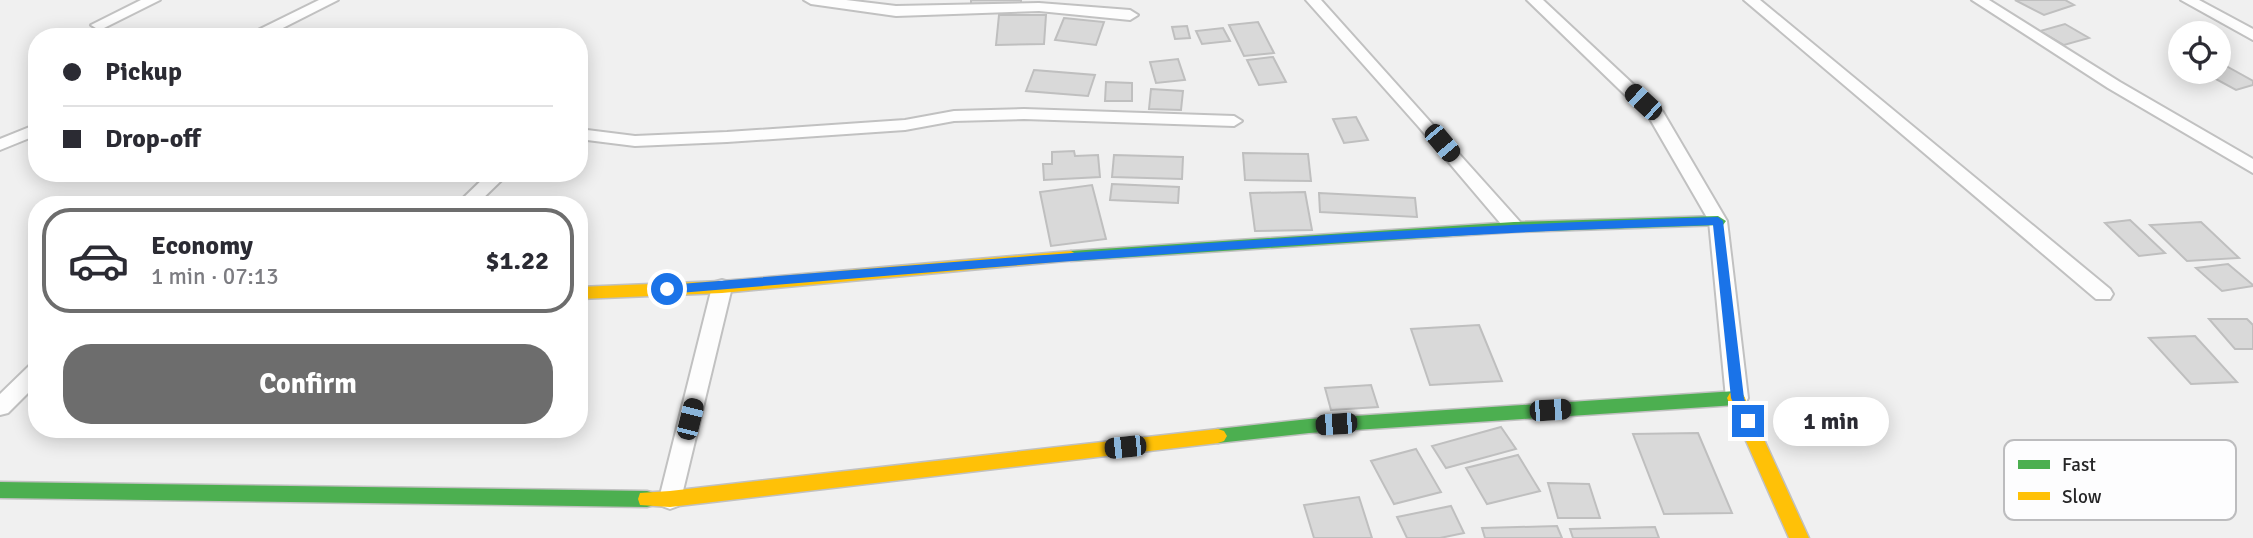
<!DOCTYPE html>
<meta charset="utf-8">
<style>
:root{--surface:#fff;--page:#f7f7f7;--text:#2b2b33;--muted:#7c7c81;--line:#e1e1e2;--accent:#6d6d6d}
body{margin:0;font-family:Signika,sans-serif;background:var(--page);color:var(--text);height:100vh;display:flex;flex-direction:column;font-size:26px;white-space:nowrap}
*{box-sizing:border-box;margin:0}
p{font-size:23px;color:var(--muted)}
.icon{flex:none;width:38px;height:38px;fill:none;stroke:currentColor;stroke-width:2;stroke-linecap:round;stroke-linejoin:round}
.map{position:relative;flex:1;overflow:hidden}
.side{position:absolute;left:28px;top:196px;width:560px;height:242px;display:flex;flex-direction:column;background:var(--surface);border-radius:28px;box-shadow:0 4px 18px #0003}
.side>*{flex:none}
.top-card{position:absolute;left:28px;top:28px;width:560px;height:154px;border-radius:28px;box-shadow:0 4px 18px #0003;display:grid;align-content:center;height:154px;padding:0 35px;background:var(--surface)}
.buttons{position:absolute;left:2168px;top:21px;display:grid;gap:14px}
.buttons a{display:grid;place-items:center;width:63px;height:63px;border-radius:50%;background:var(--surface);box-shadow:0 4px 18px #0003;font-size:35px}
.end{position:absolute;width:32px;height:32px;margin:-16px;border:9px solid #1a73e8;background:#fff;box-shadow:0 0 0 4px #fff}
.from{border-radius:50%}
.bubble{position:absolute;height:49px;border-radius:24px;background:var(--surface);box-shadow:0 4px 18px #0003;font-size:23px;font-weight:700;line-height:49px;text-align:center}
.car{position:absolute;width:21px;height:42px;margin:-21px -10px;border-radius:9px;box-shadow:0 0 5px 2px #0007;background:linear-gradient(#222 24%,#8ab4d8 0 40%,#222 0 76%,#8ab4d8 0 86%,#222 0)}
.top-card b{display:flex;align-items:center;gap:24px;height:66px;font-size:26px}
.top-card b+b{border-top:2px solid var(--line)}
.top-card i{width:18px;height:18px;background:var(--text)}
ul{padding:12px 0 0;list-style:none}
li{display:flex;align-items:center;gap:21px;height:105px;margin:0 14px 10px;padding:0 21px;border:4px solid transparent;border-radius:28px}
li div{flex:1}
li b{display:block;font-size:26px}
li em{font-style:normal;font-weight:700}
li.current{border-color:var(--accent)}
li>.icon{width:63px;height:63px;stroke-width:1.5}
.primary-button{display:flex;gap:14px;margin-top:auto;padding:14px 35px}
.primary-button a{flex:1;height:80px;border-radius:28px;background:var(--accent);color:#fff;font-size:28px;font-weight:700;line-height:80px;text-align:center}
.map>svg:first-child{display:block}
.building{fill:#d9d9d9;stroke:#bfbfbf;stroke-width:2}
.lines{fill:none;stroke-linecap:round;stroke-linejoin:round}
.street-casing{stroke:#c1c1c1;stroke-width:4}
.fast-casing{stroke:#c1c1c1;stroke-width:3}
.slow-casing{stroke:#c1c1c1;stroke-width:3}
.street{fill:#fdfdfd;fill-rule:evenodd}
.fast{fill:#4caf50;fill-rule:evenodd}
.slow{fill:#ffc107;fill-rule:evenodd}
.route{fill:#1a73e8}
.key{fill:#fdfdfe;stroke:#bcbcbe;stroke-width:2}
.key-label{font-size:19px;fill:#262627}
</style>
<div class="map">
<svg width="2253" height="538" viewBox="0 0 2253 538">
<rect width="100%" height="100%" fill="#f0f0f0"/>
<path class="building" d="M971,0H1021V5L971,8Z
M2015,0H2065L2074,5L2044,15Z
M999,15H1046L1044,44L996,45Z
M1064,18L1104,22L1096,45L1055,40Z
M1258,22L1274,53L1244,56L1229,25Z
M2065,24L2089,38L2064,45L2040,31Z
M1187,26L1190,38L1175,39L1172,27Z
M1223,28L1230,41L1202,44L1196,31Z
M1273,57L1286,82L1259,85L1247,60Z
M1178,59L1185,80L1156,83L1150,62Z
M2219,62L2253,81V85L2236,90L2203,72H2219Z
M1034,70L1095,75L1088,96L1026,91Z
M1106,82L1132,83V101H1105Z
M1151,89L1183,91L1181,110L1149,109Z
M1356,117L1368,140L1344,143L1333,119Z
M1074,151L1075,156L1098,155L1100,177L1044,180L1043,164H1052V152Z
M1243,153L1308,154L1311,181L1245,180Z
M1114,155L1183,157L1182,179L1112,177Z
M1112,184L1179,187L1178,203L1110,200Z
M1092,185L1106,239L1051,246L1040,192Z
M1305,192L1312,230L1255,231L1250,193Z
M1319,193L1415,198L1417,217L1320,212Z
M2130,220L2165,253L2139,256L2105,223Z
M2201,222L2239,258L2187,261L2150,225Z
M2228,264L2253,285V286L2222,291L2196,268Z
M2209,319H2247L2253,325V349H2235Z
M1479,325L1502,381L1430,385L1411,329Z
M2195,336L2237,382L2191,384L2149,338Z
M1371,385L1378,407L1331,410L1325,388Z
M1501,427L1516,449L1446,468L1432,446Z
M1698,433L1732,513L1664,514L1633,434Z
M1416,449L1441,492L1394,504L1371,461Z
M1518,455L1540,491L1487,504L1466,468Z
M1548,483L1589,484L1600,518H1558Z
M1359,497L1372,538H1314L1304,505Z
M1451,506L1464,533L1440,538H1407L1397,517Z
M1557,526L1562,538H1485L1482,528Z
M1655,527L1659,538H1573L1570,529Z"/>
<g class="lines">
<defs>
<path id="street" d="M141,0H160L104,28L99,30L91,25Z
M319,0H338L265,37H244Z
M804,0H846L896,6L1039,3L1130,10L1138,15L1130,20L1039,11L896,16L811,4Z
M1306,0H1321L1521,223L1523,227L1521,231H1507L1418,126Z
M1527,0H1543L1663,112L1727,221L1748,398L1745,404L1737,406L1729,404L1726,398L1709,221L1650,119Z
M1744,0H1760L2110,289L2113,294L2110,299H2096Z
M1972,0H1989L2120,82L2253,159V173L2108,88Z
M2181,0H2199L2253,29V40Z
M1024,109L1234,116L1242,121L1234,126L1024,119L954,121L905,130L727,142L635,146L579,139V129L635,136L727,132L905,120L954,111Z
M37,124V135L0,150V139Z
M489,173H509L476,205H456Z
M722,280L729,282L732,287L681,499L678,506L670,509L662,506L659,499L712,287L715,282Z
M37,363V384L8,413L0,415V394L30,365Z"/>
<path id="fast" d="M1718,216L1726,221L1723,225L1514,232L1071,261L1063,256L1071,251L1514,222Z
M1736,391L1742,393L1745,398L1742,403L1736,405L1309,433L1218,443L1212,441L1209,436L1212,431L1218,429L1309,419Z
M0,482L647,491L654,493L656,499L654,505L647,507L0,498Z"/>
<path id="slow" d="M1071,251L1079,256L1077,260L722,293L579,299V287L722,281Z
M1736,391L1742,393L1745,398L1809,538H1789L1727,398L1730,393Z
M1218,429L1224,431L1227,436L1224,441L1218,443L670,507L640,505L638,499L640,493L670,491Z"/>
</defs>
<use href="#street" class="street-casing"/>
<use href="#fast" class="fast-casing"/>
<use href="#slow" class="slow-casing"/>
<use href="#street" class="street"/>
<use href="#fast" class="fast"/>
<use href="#slow" class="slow"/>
</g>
<path class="route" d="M1718,217L1723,221L1744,398L1754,421L1748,426L1743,425L1731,398L1713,225C1363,235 1015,265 667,294L661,289L667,285C1017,257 1367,227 1718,217Z"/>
<rect x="2004" y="440" width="232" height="80" rx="10" class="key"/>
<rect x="2018" y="460" width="32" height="9" fill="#4caf50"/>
<rect x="2018" y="492" width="32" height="8" fill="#ffc107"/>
<g class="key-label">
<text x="2062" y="471">Fast</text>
<text x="2062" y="503">Slow</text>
</g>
</svg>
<div class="buttons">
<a><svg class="icon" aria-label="locate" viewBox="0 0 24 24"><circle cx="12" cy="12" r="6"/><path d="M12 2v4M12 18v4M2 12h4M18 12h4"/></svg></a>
</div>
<i class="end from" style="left:667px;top:289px"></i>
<i class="end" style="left:1748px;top:421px"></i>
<div class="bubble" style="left:1773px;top:397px;width:116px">1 min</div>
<i class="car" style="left:1643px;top:102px;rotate:313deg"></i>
<i class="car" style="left:1442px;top:143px;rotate:140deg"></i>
<i class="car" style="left:1550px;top:410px;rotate:86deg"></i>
<i class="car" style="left:690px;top:419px;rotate:14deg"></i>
<i class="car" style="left:1336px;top:424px;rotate:266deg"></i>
<i class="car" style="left:1125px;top:447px;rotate:264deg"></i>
<div class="top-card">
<b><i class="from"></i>Pickup</b>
<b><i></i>Drop-off</b>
</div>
<section class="side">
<ul>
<li class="current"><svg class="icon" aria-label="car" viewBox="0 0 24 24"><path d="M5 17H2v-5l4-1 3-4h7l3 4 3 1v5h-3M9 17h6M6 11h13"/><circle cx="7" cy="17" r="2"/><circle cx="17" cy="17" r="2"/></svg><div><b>Economy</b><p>1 min · 07:13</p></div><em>$1.22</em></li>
</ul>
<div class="primary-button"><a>Confirm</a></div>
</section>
</div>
